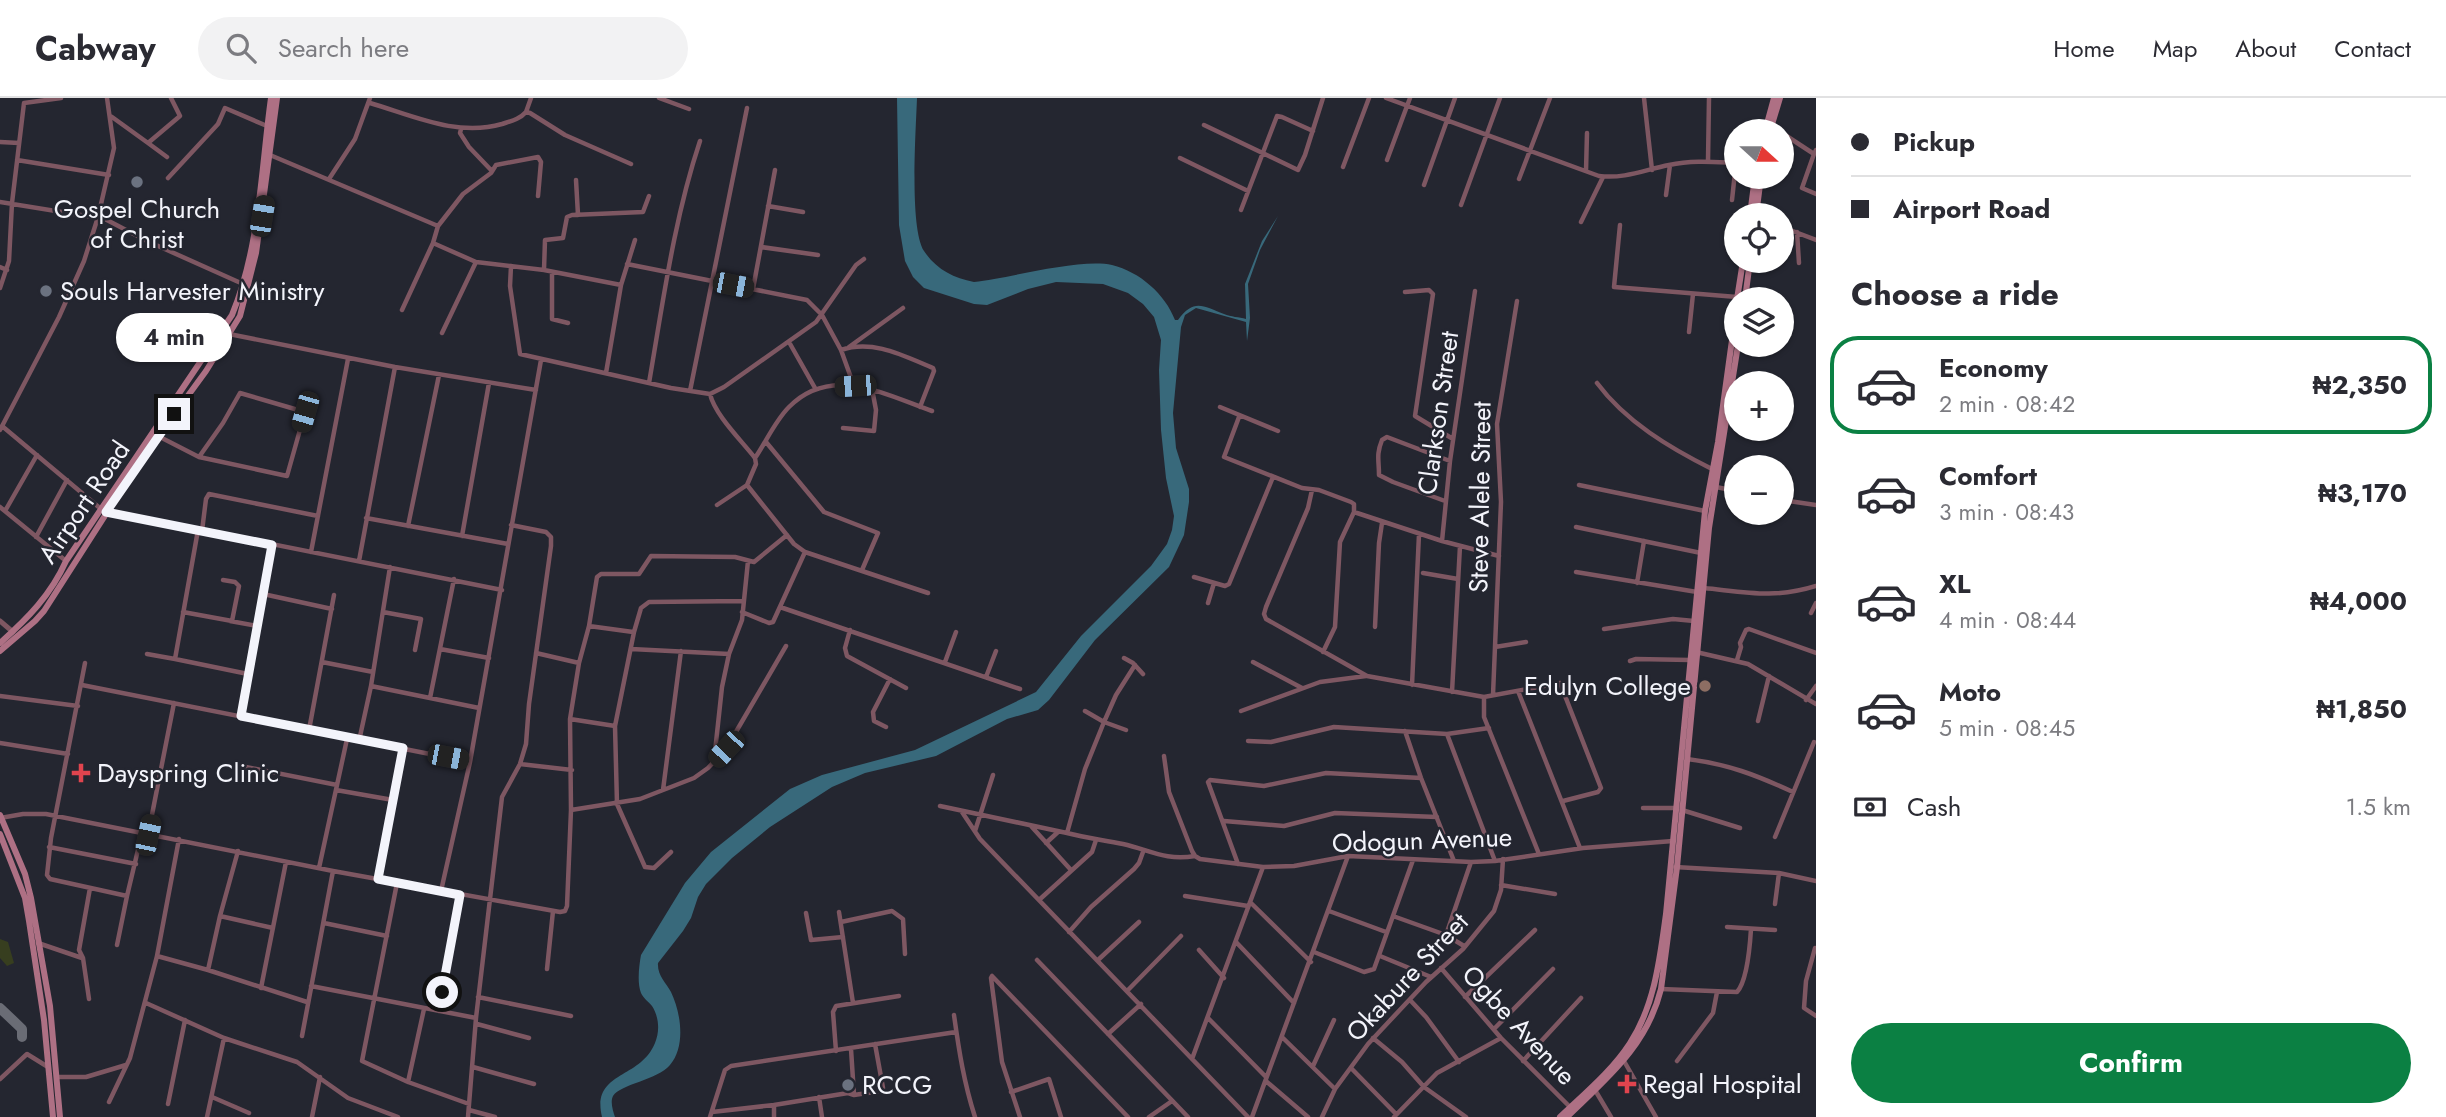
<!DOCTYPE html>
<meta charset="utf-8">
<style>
:root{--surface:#fff;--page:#f2f2f3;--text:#2b2b33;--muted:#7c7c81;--line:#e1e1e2;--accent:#0b8043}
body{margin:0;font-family:Jost,sans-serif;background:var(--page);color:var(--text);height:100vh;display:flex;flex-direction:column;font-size:26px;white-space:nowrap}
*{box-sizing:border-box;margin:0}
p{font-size:23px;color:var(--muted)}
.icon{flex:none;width:38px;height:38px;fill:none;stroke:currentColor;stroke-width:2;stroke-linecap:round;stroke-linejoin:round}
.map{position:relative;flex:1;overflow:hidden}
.sheet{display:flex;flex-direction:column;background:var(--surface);width:630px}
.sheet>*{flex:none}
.top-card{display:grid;align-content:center;height:154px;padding:0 35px;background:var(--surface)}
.needle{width:46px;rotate:111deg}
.fabs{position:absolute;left:1724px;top:21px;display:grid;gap:14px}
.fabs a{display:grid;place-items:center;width:70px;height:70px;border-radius:50%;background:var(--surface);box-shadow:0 2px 5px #0004;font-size:35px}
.end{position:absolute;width:32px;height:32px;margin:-16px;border:9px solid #f3f4fb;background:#111;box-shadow:0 0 0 4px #111}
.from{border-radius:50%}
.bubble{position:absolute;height:49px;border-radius:24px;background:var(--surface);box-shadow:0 2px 5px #0004;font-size:23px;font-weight:700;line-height:49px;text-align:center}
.car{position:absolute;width:21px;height:42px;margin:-21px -10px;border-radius:9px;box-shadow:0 0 5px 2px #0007;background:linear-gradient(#222 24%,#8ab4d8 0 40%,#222 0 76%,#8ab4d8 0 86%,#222 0)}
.top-card b{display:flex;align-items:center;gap:24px;height:66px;font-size:26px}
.top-card b+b{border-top:2px solid var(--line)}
.top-card i{width:18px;height:18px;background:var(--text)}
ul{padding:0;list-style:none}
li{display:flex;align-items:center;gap:21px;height:98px;margin:0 14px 10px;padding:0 21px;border:4px solid transparent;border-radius:28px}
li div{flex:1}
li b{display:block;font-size:26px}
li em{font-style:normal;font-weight:700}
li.active{border-color:var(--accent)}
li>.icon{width:63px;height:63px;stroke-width:1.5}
h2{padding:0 35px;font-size:32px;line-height:84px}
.pay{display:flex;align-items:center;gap:18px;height:77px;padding:0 35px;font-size:26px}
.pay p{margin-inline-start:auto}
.button{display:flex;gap:14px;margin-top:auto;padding:14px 35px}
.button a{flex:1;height:80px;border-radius:42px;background:var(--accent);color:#fff;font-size:28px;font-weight:700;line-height:80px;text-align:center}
header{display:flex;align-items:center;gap:42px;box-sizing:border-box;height:98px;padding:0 35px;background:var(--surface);border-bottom:2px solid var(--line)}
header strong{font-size:33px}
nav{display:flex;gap:38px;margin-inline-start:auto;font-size:24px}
.search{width:490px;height:63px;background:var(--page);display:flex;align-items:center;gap:18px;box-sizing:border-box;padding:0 24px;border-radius:38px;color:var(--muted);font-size:26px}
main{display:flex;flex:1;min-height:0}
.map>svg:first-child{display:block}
.green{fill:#373e1f}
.water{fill:#38697b}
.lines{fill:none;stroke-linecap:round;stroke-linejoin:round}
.taxiway{stroke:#6a6c75;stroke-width:10}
.minor{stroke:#7e5762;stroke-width:4.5}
.tertiary{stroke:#7e5762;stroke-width:5}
.secondary{stroke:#ae7084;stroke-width:6}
.route{stroke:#f3f4fb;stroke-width:9}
.worship-dot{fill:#6b7280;stroke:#242630;stroke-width:2.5}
.education-dot{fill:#8d6e63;stroke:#242630;stroke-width:2.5}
.health-dot{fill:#e0444e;stroke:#242630;stroke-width:2.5}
.labels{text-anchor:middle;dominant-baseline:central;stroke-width:5;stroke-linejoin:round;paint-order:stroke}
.poi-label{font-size:26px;fill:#f3f4fb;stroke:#242630;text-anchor:start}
.street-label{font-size:26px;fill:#f3f4fb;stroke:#242630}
</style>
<header>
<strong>Cabway</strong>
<div class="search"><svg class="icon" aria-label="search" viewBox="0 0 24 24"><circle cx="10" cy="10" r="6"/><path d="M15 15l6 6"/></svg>Search here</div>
<nav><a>Home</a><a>Map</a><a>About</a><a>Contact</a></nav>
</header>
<main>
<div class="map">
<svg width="1816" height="1019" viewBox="0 0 1816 1019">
<rect width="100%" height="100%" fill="#242630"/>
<path class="green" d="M0,841L8,844L14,865L7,868L0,860Z"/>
<path class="water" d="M897,0H917C916,31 909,129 924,153C936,171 953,180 974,184C1010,180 1080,160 1112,167C1140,174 1165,196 1175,222H1178C1194,200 1203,208 1224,216C1231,219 1239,219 1246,221L1245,186L1262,143L1278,118L1260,152L1248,186L1250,220L1247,243L1246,224L1196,210L1185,217L1181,229L1173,315L1176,350L1189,391V404L1184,437L1169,469L1095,542L1049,602L1038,612L1007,621L936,658L865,675L832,689L770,729L732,760L706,786L698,799L691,820L683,833L658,865C657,877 666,885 671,894C681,915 686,948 670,967C657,982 621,986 613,998C610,1004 613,1013 615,1019H602C591,973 640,982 655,945C660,933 659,919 652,908C649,904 643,900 641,895C637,885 639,868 641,857L685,785L711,754L790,691L822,677L915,652L1036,594L1081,538L1151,468L1167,446L1172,432L1174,418L1166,380L1161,332L1159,272L1161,242L1154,219L1143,206L1128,195L1103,186L1056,184L1028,191L987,207L974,206L924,190L913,179L905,163L899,127Z"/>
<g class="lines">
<path class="taxiway" d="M0,910L22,931V939"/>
<path class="minor" d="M659,0L689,11
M1386,0L1599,78C1625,81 1644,72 1669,67C1692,62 1714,64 1736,65
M1644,0L1652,72
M370,5C414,18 457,39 502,26C511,23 520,21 526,14L530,15L565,37L631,66
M526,14L531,0
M112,19L148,45L180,18L171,0
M1204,27L1298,72L1305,57L1323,0
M461,31L460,35L469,49L491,72
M1782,35L1814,56L1816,52
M0,44L19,45
M148,45L167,59
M1814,56L1802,90L1816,96
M270,57L438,128
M1180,60L1248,93
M17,62L109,77
M1387,62L1410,0
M1708,63L1709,0
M1343,69L1369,0
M1586,73L1587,35
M168,80L218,26L225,10L267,28
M329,81L355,41L370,0
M1519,81L1550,0
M576,82L578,117
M1424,87L1455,0
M1666,97L1670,67
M1732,102L1736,65
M0,104L105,121L147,143L243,186
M1461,107L1500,0
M768,108L803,114
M1241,112L1277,18L1282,19L1313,33
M1581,124L1603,79
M1620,127L1614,189L1737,199
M1782,129L1816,142
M1797,134L1799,165
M433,145L476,164L544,172L621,187
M761,149L818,157
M627,166L807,202L822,217L841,252
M511,168L510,188L520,256L671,290L710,296L724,289L816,224L856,167L864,161
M0,169L7,172
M544,172L545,142L563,140L567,119L572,117L643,114L649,98
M552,174V221L568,225
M0,190L9,163L12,105L24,5L61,0
M753,191L775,72
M1405,194L1429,192L1433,196L1415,318L1453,341
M402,212L433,145L438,128L463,96L491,75L496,67L538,59L541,64L538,98
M1689,234L1693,196
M442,235L476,164
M229,236L395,269L536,292
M789,244L815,290
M849,249L903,210
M606,275L621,187L635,142
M649,285C663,204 674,121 700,43
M1597,285C1626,324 1670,350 1712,371
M854,288L841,252C873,241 904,258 933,270L934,273L920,309
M690,293L747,10
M710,296C715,317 741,342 755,360
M1220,309L1278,333
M1239,319L1224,359L1302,390L1319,392L1351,404L1354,406V414
M2,328L101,411
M843,330L874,333L876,312L872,291
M0,332L59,219L84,163L98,119L114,50L107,0
M158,338L197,358L199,359L287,378L305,314L240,295L223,325L199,359
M766,344L824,414L878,435L862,472
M1579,387L1705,413
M1716,389L1736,393
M1312,392L1308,410L1266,509L1264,516L1266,521L1367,578L1484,599L1560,585L1601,690L1598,694L1563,703
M1782,402L1816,407
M1445,403L1393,384L1379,377C1379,362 1376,357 1382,342L1387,339L1450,363
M717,407L747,387
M0,409L66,463
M5,413L37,357
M106,413L502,492
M1354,414L1442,443L1499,458
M366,420L508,446
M408,428L439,277
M1576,429L1701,455
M198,432L175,561L248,576
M202,433L206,401L209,396L318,418
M462,438L489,285
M36,439L67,382
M1442,443L1450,363L1475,193
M311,454L348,261
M359,463L395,269
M1576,474L1697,494
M1423,475L1458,481
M1194,479L1225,488L1229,486L1273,379
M1637,485L1644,443
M1704,490C1745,494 1775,501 1816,488
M928,495L805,454L794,446L747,387L756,366L755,360C766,344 775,323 789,309C831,266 886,297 932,313
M263,496L332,511
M1208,505L1214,485
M780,509L1020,591
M183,514L232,523L239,488L235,484L223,482
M383,514L421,521L415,552
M742,514L769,525L773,524L805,454
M1811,515L1816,505
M230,523L257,528
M589,528L633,534
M1375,529L1379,445L1382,425
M1604,531L1673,521L1694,523
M850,532L845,550L847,558L906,590
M1495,549L1526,544
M440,551L489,560
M631,551L729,556
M1323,554L1335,529L1340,444L1354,414
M1696,554L1748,566L1816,606
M536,555L579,565
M147,556L175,561
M1124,560L1133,565L1143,576
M1737,562L1741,549L1740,545L1746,532L1749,531L1816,555
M1630,563L1636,561L1690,562
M322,564L373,574
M945,564L956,534
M1253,564L1302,590
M85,565L51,740L47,777L50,781L127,798L142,735
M986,579L996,553
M82,587L470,664
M1412,587L1419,436
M371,588L479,610
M1518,593L1580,750
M1452,594L1460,448
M1493,597L1501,404L1497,326L1517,203
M0,598L78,608
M1484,599V619L1539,756
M430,600L454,481
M1806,602L1816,588
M1085,613L1104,624L1085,671L1067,735C1086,740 1104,742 1123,746C1150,752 1165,763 1195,758
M1241,613L1320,584L1366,578
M241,618L272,447
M570,621L615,628
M1758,623L1769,578
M886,629L874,623L873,614L890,581
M309,632L334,497
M1126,632L1104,624L1116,597L1135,567
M1405,633L1421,680L1454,763
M1447,636L1495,763
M359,643L371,588L390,469
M1248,643L1271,644L1334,629L1447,636L1489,630
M0,645L68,656
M1164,658L1169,694L1192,753L1195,758L1200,761L1263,769L1294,768L1348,758L1471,764L1495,763L1583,750L1673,743
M1687,661C1728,666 1756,677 1793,694
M714,663L722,589L729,556L742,522L748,463
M520,666L572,672
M241,668L337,687
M336,692L393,702
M663,692L681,553
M940,708L1067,735
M1643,710H1676
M571,712L570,621L579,565L589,528L597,479L601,476H639L651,458L735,459L754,464L787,437
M1682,712L1740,730
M962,714L980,741L1248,1019
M0,720L23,716H46L333,773L560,814L565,813L567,808L571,712L640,701L694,680L708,670L726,651L786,548
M1224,723L1284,728L1335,715L1437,719
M1031,728L1071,772
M975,733L993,677
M148,737L174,605
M1775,739L1814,644
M1046,745L1058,734
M49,749L136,766
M671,754L654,770L645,769L617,706L615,628L634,534L641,510L649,504L743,503
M1238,766L1208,684L1210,682L1264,688L1326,675L1421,680
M1675,769L1779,775L1816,783
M319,770L347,641
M378,781L403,650
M397,785L362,963L408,984L469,1006
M1501,787L1555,796
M441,793L470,664L541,262
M1185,798L1248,808
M1039,802L1092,754L1096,742
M1250,804L1311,864
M1775,806L1779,775
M1329,813L1386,834
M839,814L853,905
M806,815L811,842L843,839
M220,818L273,830
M1393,818L1446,837L1464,848
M841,824L892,813L903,821L905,856
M324,825L387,838
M1727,829L1775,832
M1069,834L1091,809L1134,771L1139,765L1143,754
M1446,837L1471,764
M1236,844L1294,905
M38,845L82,860
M117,847L127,798
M1815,850L1806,883L1804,910L1816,918
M1199,852L1224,880
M1314,854L1364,874L1374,871L1413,762
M157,858L179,741
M1380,858L1431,879
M1037,862L1188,1019
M1098,862L1139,824
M1441,870L1501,940L1570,1009
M547,871L553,813
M208,872L220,818L238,753
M992,878L1128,1019
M992,878L991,880L1002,964L1020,1019
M311,888L476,920
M261,890L286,764
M1661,891L1737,894C1747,883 1750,847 1751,831
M1128,892L1181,838
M478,899L571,918
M1465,899L1535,832
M89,901L83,860L79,852L90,790
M1410,902L1426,919L1459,964
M146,905L224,940L297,964L348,1000L398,1019
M439,913L460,797
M954,917C959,953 964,985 975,1019
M1209,921L1266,979
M477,926L529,940
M1494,931L1553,871
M1108,936L1141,906
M302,938L333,773
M1282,939L1335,991
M1373,940L1402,964L1424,989L1466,1019
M851,951L854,997
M836,953L833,914L836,908L899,898
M1192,961L1263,769
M1523,963L1581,900
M1624,963L1656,1019
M1677,963L1713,915L1717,894
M1313,968L1334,922
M473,969L534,986
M1351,970L1396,1016
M57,979H86L126,967
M0,981L27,956L48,969
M408,984L424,911
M1267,984L1308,1019
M1595,992L1611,1019
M1011,994L1049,981L1061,1019
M212,999L249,1015
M819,999L822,1019
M109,1004L130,960L157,858L208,872L307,904
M168,1006L185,922
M469,1012L495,1019
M712,1014L774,1007
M207,1019L224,940
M312,1019L320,979
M468,1019L476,920L502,699L520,666L526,646L529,606L551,448V439L546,434L511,427
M710,1019L725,972L731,968L956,934
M774,1019V1007L848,995L854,997L881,993L883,990L875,946
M1149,1019L1172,1003
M1252,1019L1348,758
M1322,1019L1335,991L1368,946L1426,884L1463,851L1494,813L1501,792L1503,761
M1394,1019L1437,975L1501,940"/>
<path class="tertiary" d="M0,523L13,534"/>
<path class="secondary" d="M1765,33L1774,0
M1770,33L1780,0
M1750,117L1755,79
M1756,117L1761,79
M1737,201L1743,163
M1745,201L1750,163
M0,545C27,521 51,497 66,463L232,217C260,149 261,72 271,0
M0,553L35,523L44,513L138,366L206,273L240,218L256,155L277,0
M0,717L25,776L31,800L50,908L60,1019
M0,736L25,800L29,823L44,922L53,1019
M1560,1019C1584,996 1612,973 1630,945C1655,907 1660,859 1666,816L1705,413L1718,344L1736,213
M1567,1019C1607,980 1647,948 1661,891L1677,769L1709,430L1738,247"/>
</g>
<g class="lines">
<path class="route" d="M174,316L106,414L272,447L241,618L403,650L378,781L460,797L442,894"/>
</g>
<g class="worship-dot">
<circle cx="137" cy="84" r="7"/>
<circle cx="46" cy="193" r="7"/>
<circle cx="848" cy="987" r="7"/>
</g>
<circle class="education-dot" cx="1705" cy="588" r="7"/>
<g class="health-dot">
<path d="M77.5 664.5h7v7h7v7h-7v7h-7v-7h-7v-7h7z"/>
<path d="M1623.5 975.5h7v7h7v7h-7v7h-7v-7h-7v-7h7z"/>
</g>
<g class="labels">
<g class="poi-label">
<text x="137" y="111" text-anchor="middle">Gospel Church<tspan x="137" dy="30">of Christ</tspan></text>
<text x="60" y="193">Souls Harvester Ministry</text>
<text x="1691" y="588" text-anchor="end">Edulyn College</text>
<text x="97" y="675">Dayspring Clinic</text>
<text x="1643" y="986">Regal Hospital</text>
<text x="862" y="987">RCCG</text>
</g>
<g class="street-label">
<text transform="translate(1438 315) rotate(-82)">Clarkson Street</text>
<text transform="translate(1480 399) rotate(-89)">Steve Alele Street</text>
<text transform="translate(84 404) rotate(-56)">Airport Road</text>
<text transform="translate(1422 742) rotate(-2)">Odogun Avenue</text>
<text transform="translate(1407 879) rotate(-47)">Okabure Street</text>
<text transform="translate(1519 927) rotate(47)">Ogbe Avenue</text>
</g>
</g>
</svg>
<div class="fabs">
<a><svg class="needle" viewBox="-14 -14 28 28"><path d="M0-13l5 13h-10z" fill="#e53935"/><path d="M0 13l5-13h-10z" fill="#7c7c81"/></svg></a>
<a><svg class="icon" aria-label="locate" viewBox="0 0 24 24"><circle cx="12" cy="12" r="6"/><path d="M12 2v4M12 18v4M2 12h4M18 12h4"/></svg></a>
<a><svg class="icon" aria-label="layers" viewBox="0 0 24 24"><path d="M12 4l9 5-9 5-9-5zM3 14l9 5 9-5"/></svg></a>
<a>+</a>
<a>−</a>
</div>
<i class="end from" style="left:442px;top:894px"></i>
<i class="end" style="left:174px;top:316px"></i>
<div class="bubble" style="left:116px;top:215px;width:116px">4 min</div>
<i class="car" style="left:262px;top:118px;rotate:9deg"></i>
<i class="car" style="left:733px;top:187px;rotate:101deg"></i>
<i class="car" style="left:855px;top:288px;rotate:267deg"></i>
<i class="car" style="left:305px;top:314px;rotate:196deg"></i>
<i class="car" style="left:726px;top:651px;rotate:223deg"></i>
<i class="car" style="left:448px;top:659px;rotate:101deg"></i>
<i class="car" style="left:148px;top:737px;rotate:12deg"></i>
</div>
<section class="sheet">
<div class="top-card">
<b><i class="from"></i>Pickup</b>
<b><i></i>Airport Road</b>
</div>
<h2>Choose a ride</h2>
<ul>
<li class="active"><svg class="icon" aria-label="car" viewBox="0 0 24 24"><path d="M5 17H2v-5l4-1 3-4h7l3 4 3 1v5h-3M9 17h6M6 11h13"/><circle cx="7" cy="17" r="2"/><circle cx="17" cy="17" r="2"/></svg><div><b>Economy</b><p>2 min · 08:42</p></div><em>₦2,350</em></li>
<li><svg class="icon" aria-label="car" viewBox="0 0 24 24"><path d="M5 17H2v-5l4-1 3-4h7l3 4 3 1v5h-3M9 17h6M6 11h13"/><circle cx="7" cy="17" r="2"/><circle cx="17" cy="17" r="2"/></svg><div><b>Comfort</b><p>3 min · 08:43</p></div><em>₦3,170</em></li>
<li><svg class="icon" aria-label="car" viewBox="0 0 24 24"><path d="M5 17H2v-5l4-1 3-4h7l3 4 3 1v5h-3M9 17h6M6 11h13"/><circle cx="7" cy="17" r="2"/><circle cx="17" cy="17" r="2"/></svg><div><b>XL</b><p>4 min · 08:44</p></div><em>₦4,000</em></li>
<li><svg class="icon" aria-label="car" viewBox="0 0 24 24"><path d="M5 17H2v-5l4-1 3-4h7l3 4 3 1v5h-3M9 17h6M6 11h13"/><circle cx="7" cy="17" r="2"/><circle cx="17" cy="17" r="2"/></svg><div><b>Moto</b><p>5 min · 08:45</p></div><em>₦1,850</em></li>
</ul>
<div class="pay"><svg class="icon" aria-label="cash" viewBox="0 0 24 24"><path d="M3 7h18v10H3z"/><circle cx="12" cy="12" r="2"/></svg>Cash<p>1.5 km</p></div>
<div class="button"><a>Confirm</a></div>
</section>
</main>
